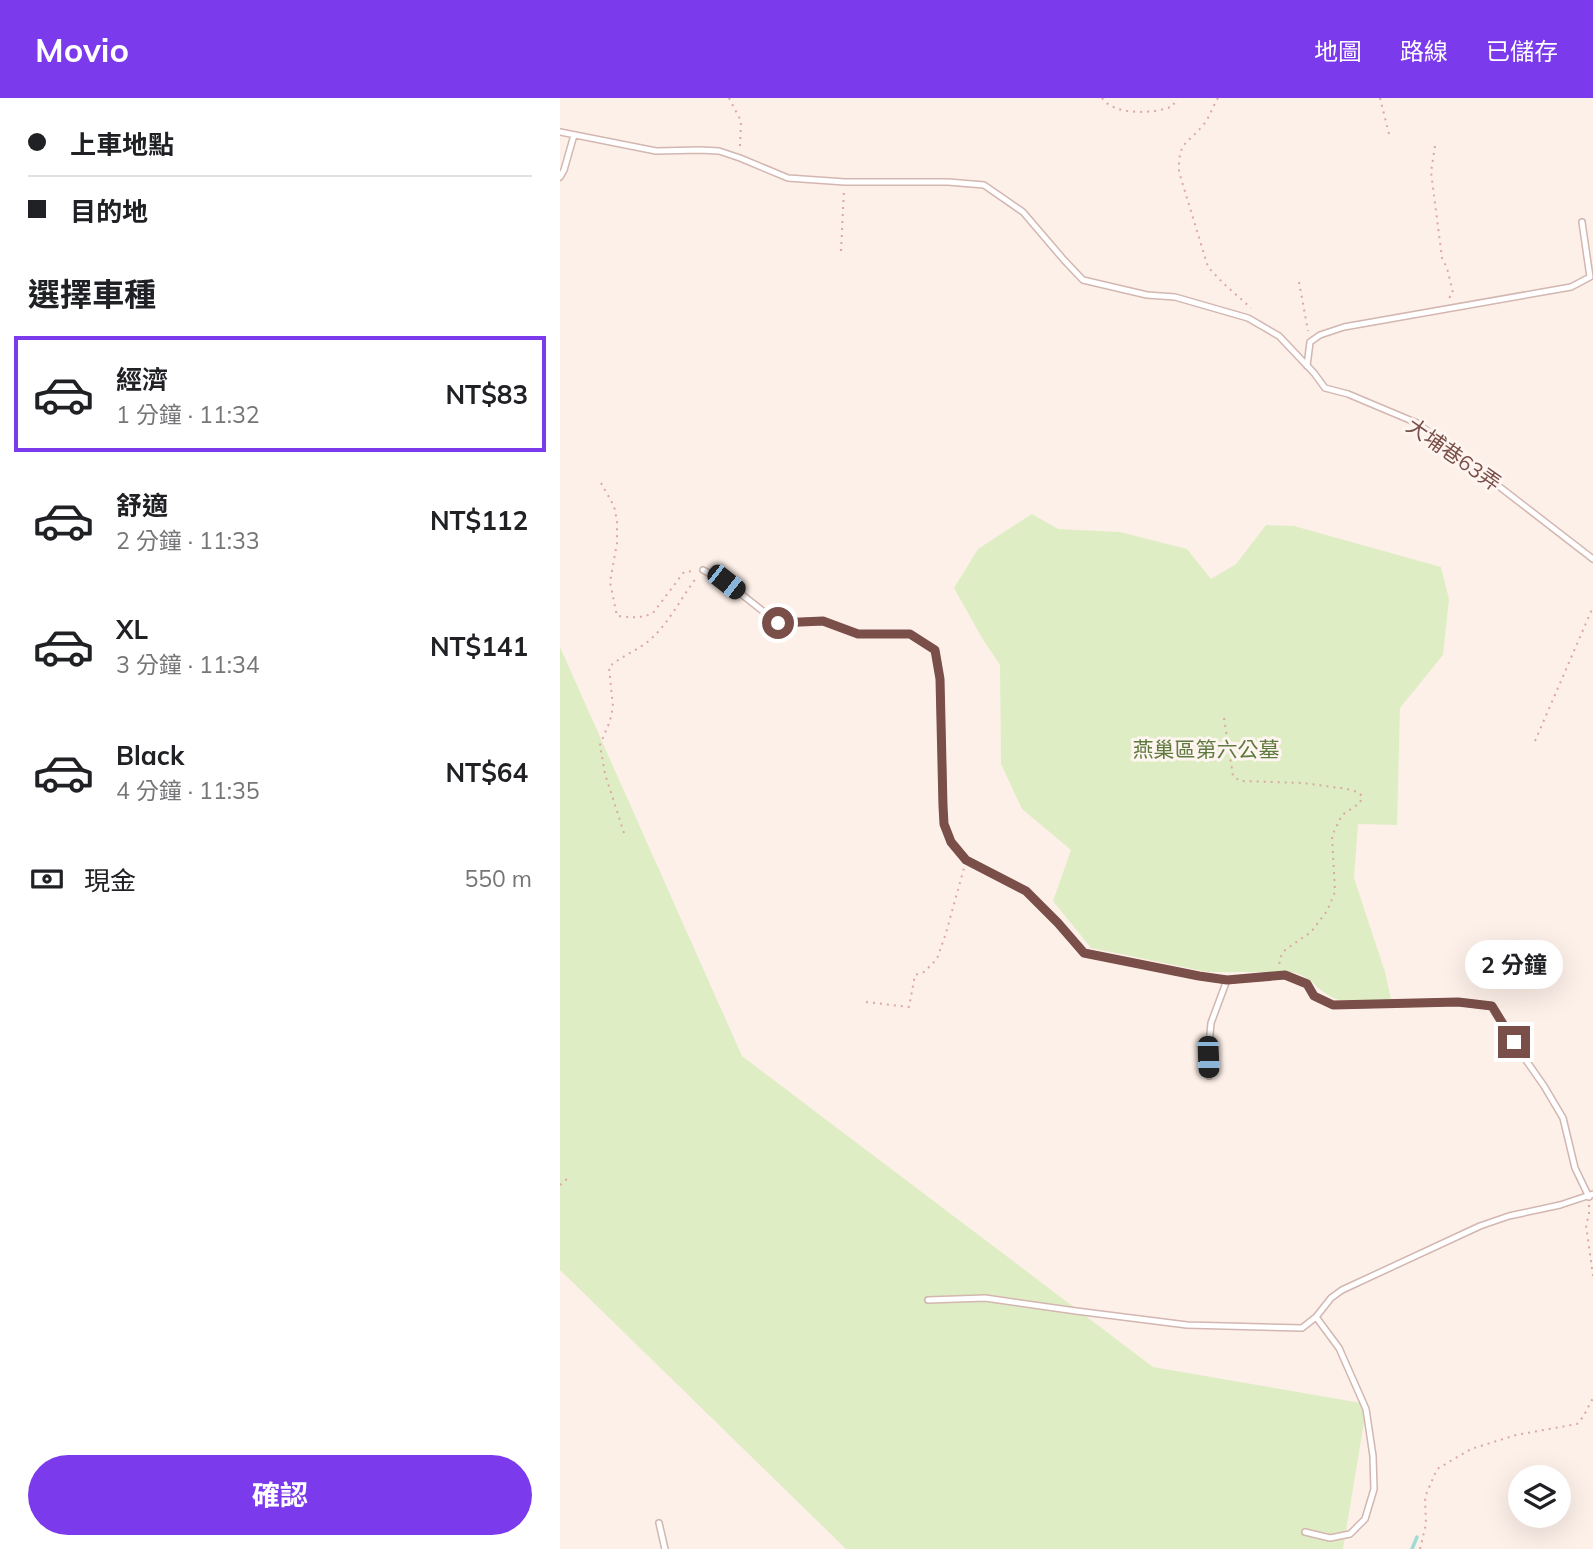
<!DOCTYPE html>
<html lang="zh-TW">
<meta charset="utf-8">
<style>
:root{--surface:#fff;--page:#f6f6f6;--text:#202124;--muted:#757577;--line:#e0e0e0;--accent:#7c3aed}
body{margin:0;font-family:Mulish,"Noto Sans TC",sans-serif;background:var(--page);color:var(--text);height:100vh;display:flex;flex-direction:column;font-size:26px;white-space:nowrap}
*{box-sizing:border-box;margin:0}
p{font-size:23px;color:var(--muted)}
.icon{flex:none;width:38px;height:38px;fill:none;stroke:currentColor;stroke-width:2;stroke-linecap:round;stroke-linejoin:round}
.map{position:relative;flex:1;overflow:hidden}
.side{display:flex;flex-direction:column;background:var(--surface);width:560px}
.side>*{flex:none}
.banner{display:grid;align-content:center;height:154px;padding:0 28px;background:var(--surface)}
.fabs{position:absolute;left:948px;top:1367px;display:grid;gap:14px}
.fabs a{display:grid;place-items:center;width:63px;height:63px;border-radius:50%;background:var(--surface);box-shadow:0 7px 28px #0002;font-size:35px}
.end{position:absolute;width:32px;height:32px;margin:-16px;border:9px solid #7a4f4a;background:#fff;box-shadow:0 0 0 4px #fff}
.from{border-radius:50%}
.bubble{position:absolute;height:49px;border-radius:24px;background:var(--surface);box-shadow:0 7px 28px #0002;font-size:23px;font-weight:700;line-height:49px;text-align:center}
.car{position:absolute;width:21px;height:42px;margin:-21px -10px;border-radius:9px;box-shadow:0 0 5px 2px #0007;background:linear-gradient(#222 24%,#8ab4d8 0 40%,#222 0 76%,#8ab4d8 0 86%,#222 0)}
.banner b{display:flex;align-items:center;gap:24px;height:66px;font-size:26px}
.banner b+b{border-top:2px solid var(--line)}
.banner i{width:18px;height:18px;background:var(--text)}
ul{padding:0;list-style:none}
li{display:flex;align-items:center;gap:21px;height:116px;margin:0 14px 10px;padding:0 14px;border:4px solid transparent;border-radius:0px}
li div{flex:1}
li b{display:block;font-size:26px}
li em{font-style:normal;font-weight:700}
li.current{border-color:var(--accent)}
li>.icon{width:63px;height:63px;stroke-width:1.5}
h2{padding:0 28px;font-size:32px;line-height:84px}
.pay{display:flex;align-items:center;gap:18px;height:77px;padding:0 28px;font-size:26px}
.pay p{margin-inline-start:auto}
.button{display:flex;gap:14px;margin-top:auto;padding:14px 28px}
.button a{flex:1;height:80px;border-radius:42px;background:var(--accent);color:#fff;font-size:28px;font-weight:700;line-height:80px;text-align:center}
header{display:flex;align-items:center;gap:42px;box-sizing:border-box;height:98px;padding:0 35px;background:var(--accent);color:#fff}
header strong{font-size:33px}
nav{display:flex;gap:38px;margin-inline-start:auto;font-size:24px}
main{display:flex;flex:1;min-height:0}
.map>svg:first-child{display:block}
.green{fill:#dfedc5}
.lines{fill:none;stroke-linecap:round;stroke-linejoin:round}
.stream{stroke:#a1dbd6;stroke-width:3.5}
.lane-casing{stroke:#d3b6b0;stroke-width:8}
.path{stroke:#daa9a1;stroke-width:2;stroke-dasharray:2 5;stroke-linecap:butt}
.lane{stroke:#fff;stroke-width:5}
.route{stroke:#7a4f4a;stroke-width:9}
.labels{text-anchor:middle;dominant-baseline:central;stroke-width:6;stroke-linejoin:round;paint-order:stroke}
.street-label{font-size:21px;fill:#7a4f4a;stroke:#fff5f0}
.park-label{font-size:21px;fill:#5f7a3e;stroke:#fff5f0}
</style>
<header>
<strong>Movio</strong>
<nav><a>地圖</a><a>路線</a><a>已儲存</a></nav>
</header>
<main>
<section class="side">
<div class="banner">
<b><i class="from"></i>上車地點</b>
<b><i></i>目的地</b>
</div>
<h2>選擇車種</h2>
<ul>
<li class="current"><svg class="icon" aria-label="car" viewBox="0 0 24 24"><path d="M5 17H2v-5l4-1 3-4h7l3 4 3 1v5h-3M9 17h6M6 11h13"/><circle cx="7" cy="17" r="2"/><circle cx="17" cy="17" r="2"/></svg><div><b>經濟</b><p>1 分鐘 · 11:32</p></div><em>NT$83</em></li>
<li><svg class="icon" aria-label="car" viewBox="0 0 24 24"><path d="M5 17H2v-5l4-1 3-4h7l3 4 3 1v5h-3M9 17h6M6 11h13"/><circle cx="7" cy="17" r="2"/><circle cx="17" cy="17" r="2"/></svg><div><b>舒適</b><p>2 分鐘 · 11:33</p></div><em>NT$112</em></li>
<li><svg class="icon" aria-label="car" viewBox="0 0 24 24"><path d="M5 17H2v-5l4-1 3-4h7l3 4 3 1v5h-3M9 17h6M6 11h13"/><circle cx="7" cy="17" r="2"/><circle cx="17" cy="17" r="2"/></svg><div><b>XL</b><p>3 分鐘 · 11:34</p></div><em>NT$141</em></li>
<li><svg class="icon" aria-label="car" viewBox="0 0 24 24"><path d="M5 17H2v-5l4-1 3-4h7l3 4 3 1v5h-3M9 17h6M6 11h13"/><circle cx="7" cy="17" r="2"/><circle cx="17" cy="17" r="2"/></svg><div><b>Black</b><p>4 分鐘 · 11:35</p></div><em>NT$64</em></li>
</ul>
<div class="pay"><svg class="icon" aria-label="cash" viewBox="0 0 24 24"><path d="M3 7h18v10H3z"/><circle cx="12" cy="12" r="2"/></svg>現金<p>550 m</p></div>
<div class="button"><a>確認</a></div>
</section>
<div class="map">
<svg width="1033" height="1451" viewBox="0 0 1033 1451">
<rect width="100%" height="100%" fill="#fdf0e9"/>
<path class="green" d="M472,416L498,431L560,434L627,451L651,481L676,466L706,427L734,428L881,469L889,501L883,557L840,610L837,727L798,726L794,780L825,874L831,901C816,901 782,907 770,898C754,889 751,879 732,874H648L531,850L493,803L511,752L462,711L441,666L440,567L422,540L394,490L418,451Z
M0,549L182,958L593,1269L807,1306L783,1451H286L0,1172Z"/>
<g class="lines">
<path class="stream" d="M852,1451L857,1439"/>
<defs>
<path id="lane" d="M0,34L96,53L140,52L159,53L180,60L228,80L285,84H388L424,87L463,114L504,162L523,182L587,197L615,199L688,220L719,238L754,275L765,290L788,296L857,325L1033,461
M0,79L4,72L14,37
M747,268L750,244L760,237L784,229L1011,189L1030,179L1022,124
M143,472L166,484L218,525L263,523L298,536H350L375,552L380,581L383,708L384,726L391,744L406,762L466,793L498,825L524,855L639,878L667,882L725,877L747,885L754,898L773,907L898,904L931,908L954,945L984,988L1003,1020L1015,1070L1029,1099
M649,978L648,959L651,925L667,882
M368,1202L425,1200L516,1213L627,1227L742,1230L756,1219
M99,1425L105,1451
M745,1434L770,1440L790,1436L805,1421L814,1391L813,1358L806,1311L779,1250L756,1219L771,1200L782,1192L920,1128L949,1118L1000,1107L1033,1096"/>
</defs>
<use href="#lane" class="lane-casing"/>
<path class="path" d="M169,0L181,23L180,49
M542,0C554,18 595,16 613,8L616,0
M658,0C653,8 650,18 644,26C627,47 618,43 619,74L648,169L663,185L691,210
M820,0L830,40
M875,48L871,74L882,160L887,170L893,195L889,200
M281,153L284,92
M739,184L748,233
M41,385L54,408L57,423V445L50,484L57,518C70,519 81,521 93,515L124,474L135,473
M664,620L673,678L680,683L743,685L787,691L798,694L802,698L800,705L782,717L772,738L775,794L767,813L751,834L725,852L720,860L719,869
M975,643L1033,509
M64,735L45,676L40,647L50,623L53,609L49,569C60,559 74,554 86,545C108,528 120,501 137,479
M306,904L349,909L355,877L364,874L377,861L386,835L404,770
M0,1087L8,1080
M1029,1107V1117L1026,1127L1033,1178
M860,1451L866,1426L865,1399L877,1371L911,1351L956,1337L1017,1326L1023,1319L1033,1300"/>
<use href="#lane" class="lane"/>
</g>
<g class="lines">
<path class="route" d="M218,525L263,523L298,536H350L375,552L380,581L383,708L384,726L391,744L406,762L466,793L498,825L524,855L639,878L667,882L725,877L747,886L754,898L773,907L898,904L932,908L954,944"/>
</g>
<g class="labels">
<g class="street-label">
<text transform="translate(894 356) rotate(35)">大埔巷63弄</text>
</g>
<g class="park-label">
<text x="646" y="651">燕巢區第六公墓</text>
</g>
</g>
</svg>
<div class="fabs">
<a><svg class="icon" aria-label="layers" viewBox="0 0 24 24"><path d="M12 4l9 5-9 5-9-5zM3 14l9 5 9-5"/></svg></a>
</div>
<i class="end from" style="left:218px;top:525px"></i>
<i class="end" style="left:954px;top:944px"></i>
<div class="bubble" style="left:905px;top:842px;width:98px">2 分鐘</div>
<i class="car" style="left:166px;top:484px;rotate:128deg"></i>
<i class="car" style="left:648px;top:959px;rotate:178deg"></i>
</div>
</main>
